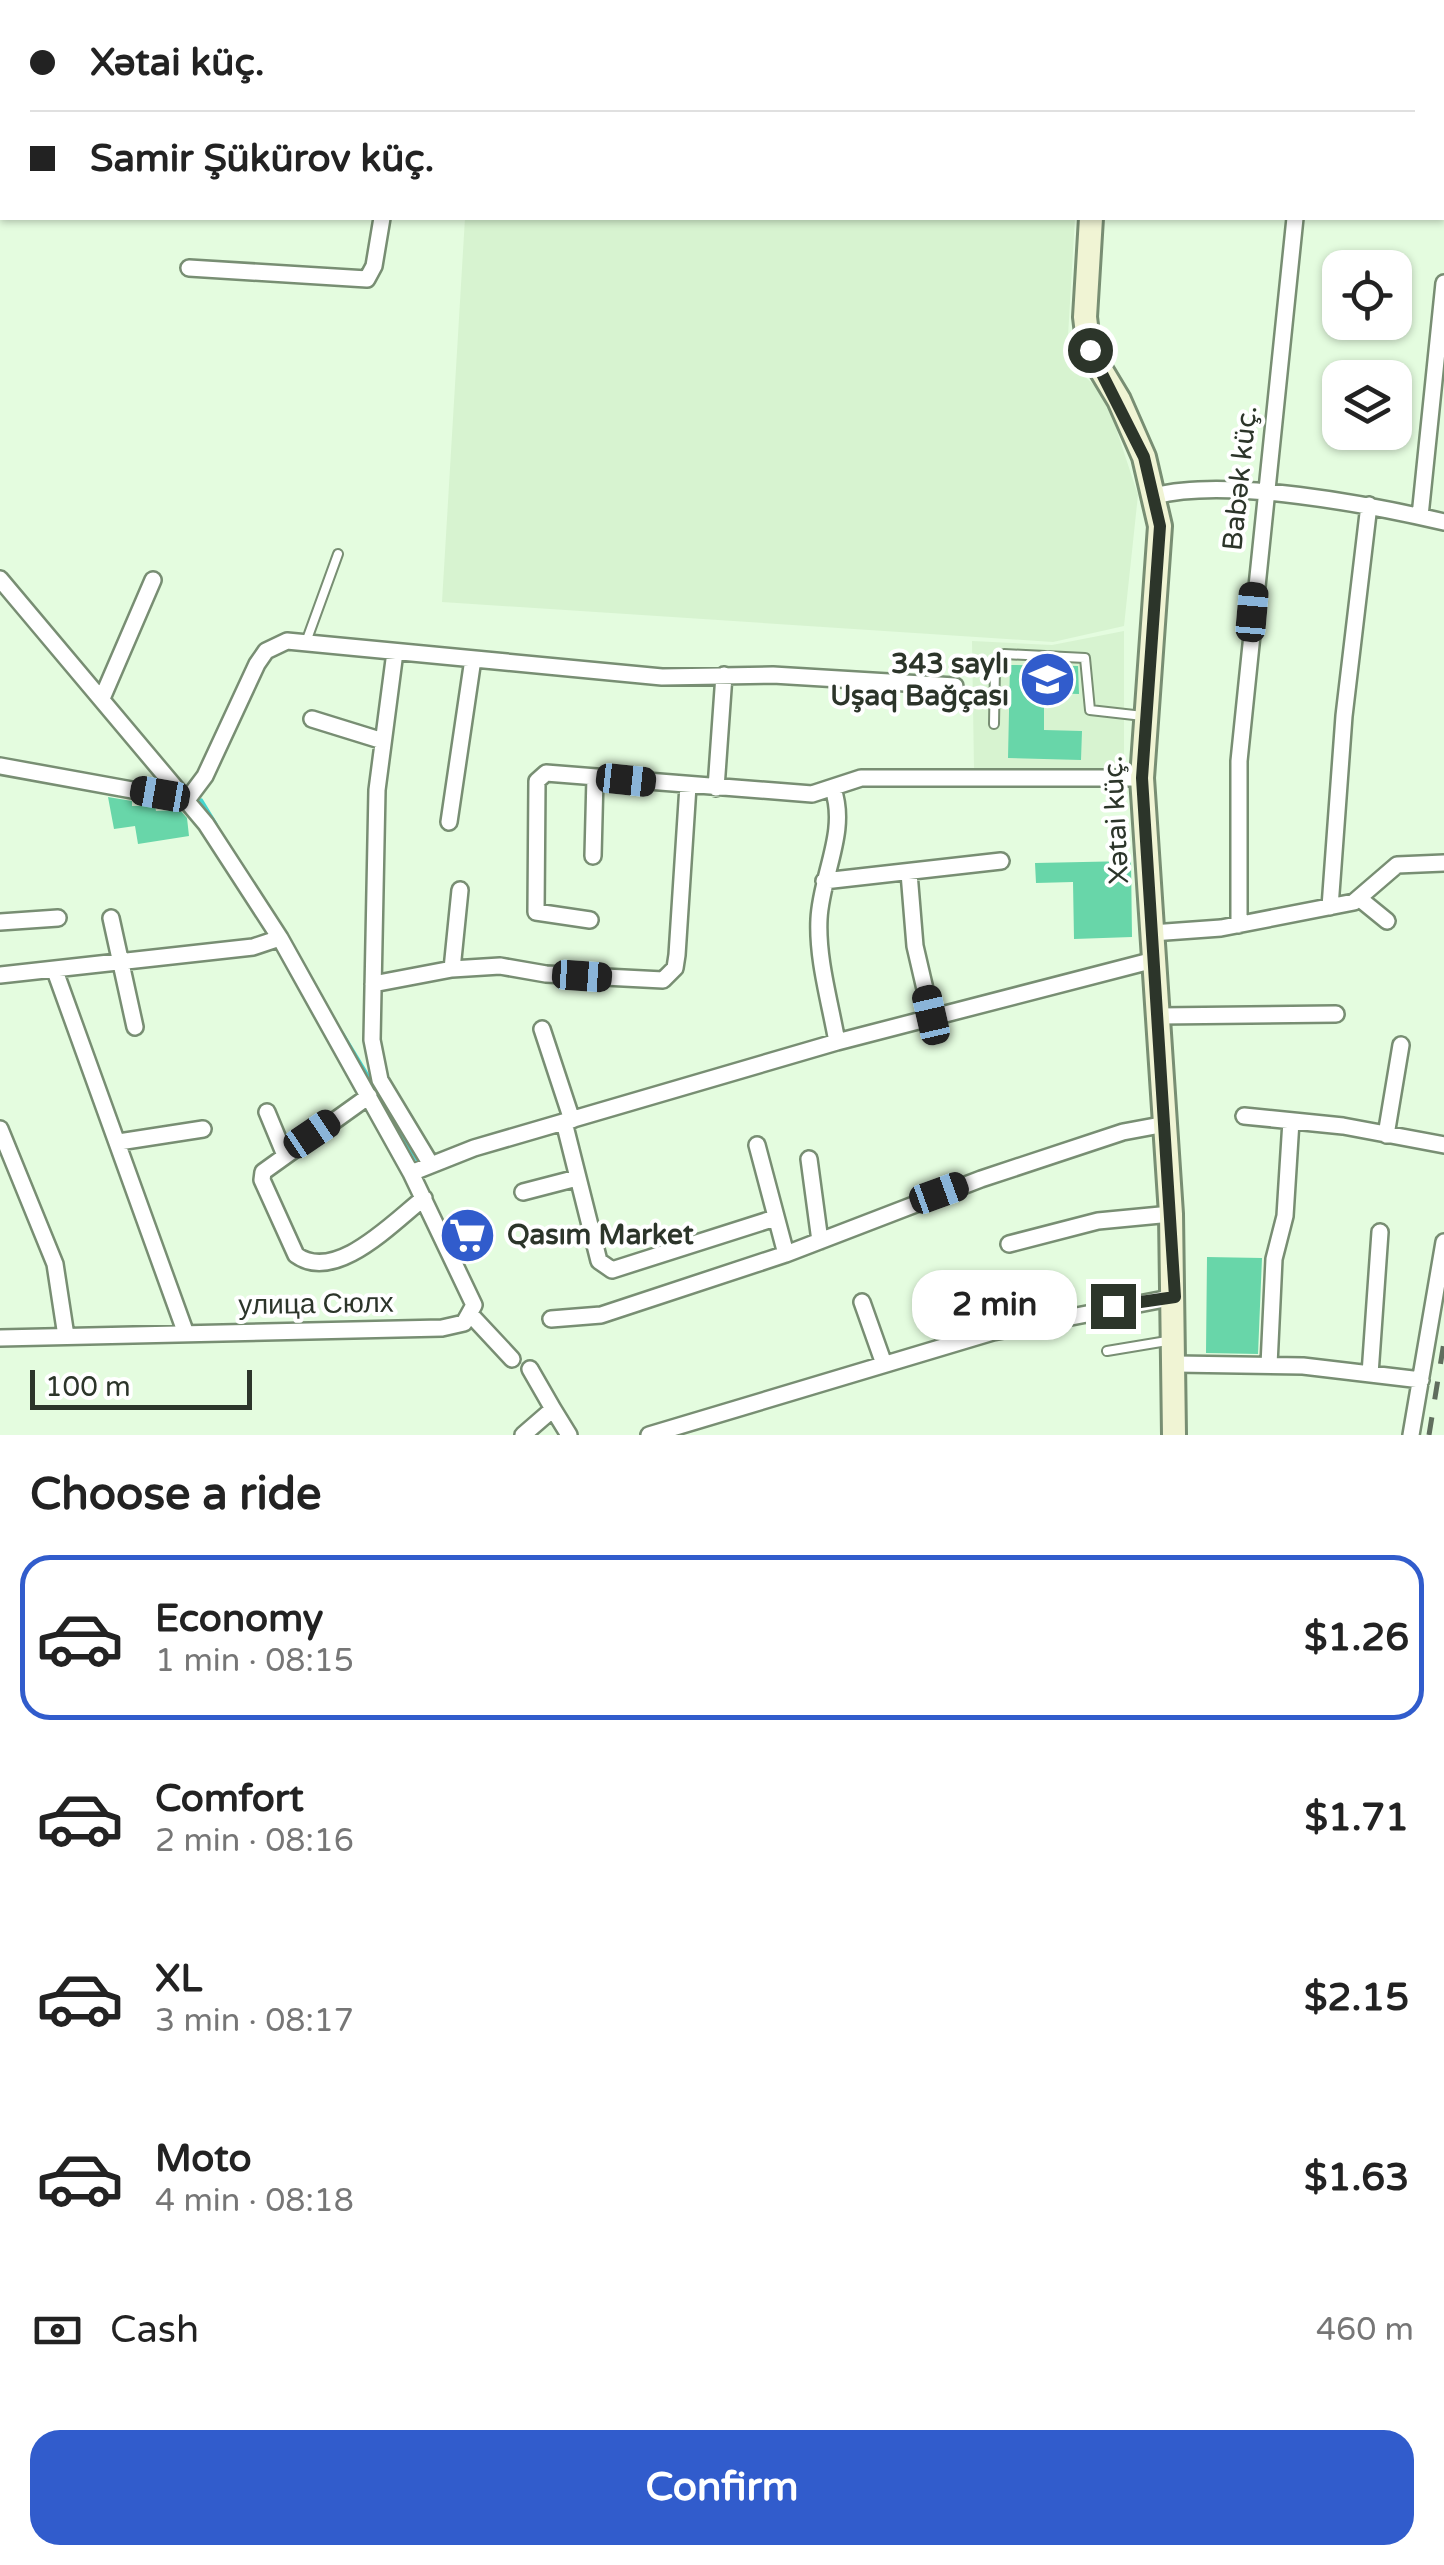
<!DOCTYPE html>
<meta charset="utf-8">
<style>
:root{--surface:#fff;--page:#f6f6f6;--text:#222;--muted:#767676;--line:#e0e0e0;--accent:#315ccc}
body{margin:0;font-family:"Varela Round",sans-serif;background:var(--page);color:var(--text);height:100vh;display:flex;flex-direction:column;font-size:38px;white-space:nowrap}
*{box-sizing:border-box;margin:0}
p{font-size:32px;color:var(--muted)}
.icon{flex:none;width:55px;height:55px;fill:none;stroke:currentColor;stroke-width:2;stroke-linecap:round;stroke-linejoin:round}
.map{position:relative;height:1435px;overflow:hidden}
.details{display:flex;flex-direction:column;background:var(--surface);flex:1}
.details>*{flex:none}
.banner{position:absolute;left:0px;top:0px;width:1445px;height:220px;box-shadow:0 2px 8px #0004;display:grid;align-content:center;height:220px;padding:0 30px;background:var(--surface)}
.fabs{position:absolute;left:1322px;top:250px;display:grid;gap:20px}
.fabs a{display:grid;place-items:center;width:90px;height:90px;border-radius:20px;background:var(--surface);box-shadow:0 2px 8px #0004;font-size:50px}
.scale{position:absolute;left:30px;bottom:25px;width:222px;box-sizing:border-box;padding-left:10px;border:5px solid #2c352a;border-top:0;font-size:28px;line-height:35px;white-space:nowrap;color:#2c352a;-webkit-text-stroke:8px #fff;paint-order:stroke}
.end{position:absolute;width:45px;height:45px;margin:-22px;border:12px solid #2c352a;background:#fff;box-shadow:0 0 0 5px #fff}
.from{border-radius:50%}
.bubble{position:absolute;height:70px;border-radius:30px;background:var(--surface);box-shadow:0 2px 8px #0004;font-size:32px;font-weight:800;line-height:70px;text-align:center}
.car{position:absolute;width:30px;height:60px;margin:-30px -15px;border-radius:12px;box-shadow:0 0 8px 2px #0007;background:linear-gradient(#222 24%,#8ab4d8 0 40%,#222 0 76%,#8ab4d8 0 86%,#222 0)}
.banner b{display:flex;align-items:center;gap:35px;height:95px;font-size:38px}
.banner b+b{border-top:2px solid var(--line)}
.banner i{width:25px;height:25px;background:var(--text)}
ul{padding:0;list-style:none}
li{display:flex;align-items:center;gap:30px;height:165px;margin:0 20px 15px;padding:0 10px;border:5px solid transparent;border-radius:30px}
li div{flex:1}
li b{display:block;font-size:38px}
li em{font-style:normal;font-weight:800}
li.selected{border-color:var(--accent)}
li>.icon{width:90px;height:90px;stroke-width:1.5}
h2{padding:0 30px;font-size:45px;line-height:120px}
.pay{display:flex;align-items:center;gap:25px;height:110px;padding:0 30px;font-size:38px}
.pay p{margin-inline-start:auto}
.cta{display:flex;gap:20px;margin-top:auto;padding:20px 30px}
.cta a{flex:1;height:115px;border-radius:30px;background:var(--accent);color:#fff;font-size:40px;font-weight:800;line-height:115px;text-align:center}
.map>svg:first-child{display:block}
.built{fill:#d7f3d0}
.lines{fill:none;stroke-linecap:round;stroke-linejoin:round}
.stream{stroke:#44d5cd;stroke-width:5}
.building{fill:#68d6a9}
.lane-casing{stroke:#788e73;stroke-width:12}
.street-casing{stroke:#788e73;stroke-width:20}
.secondary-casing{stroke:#788e73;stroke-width:28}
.lane{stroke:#fff;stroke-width:8}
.street{stroke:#fff;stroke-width:15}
.secondary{stroke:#f0f4d4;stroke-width:22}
.rail{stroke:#606e5e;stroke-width:5;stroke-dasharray:18 18;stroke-linecap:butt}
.route{stroke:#2c352a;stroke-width:12}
.labels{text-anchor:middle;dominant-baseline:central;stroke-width:8;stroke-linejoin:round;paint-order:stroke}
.street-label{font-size:28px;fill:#2c352a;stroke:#fff}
.poi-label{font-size:28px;font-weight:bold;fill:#2c352a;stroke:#fff;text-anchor:end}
</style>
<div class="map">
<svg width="1444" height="1435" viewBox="0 0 1444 1435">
<rect width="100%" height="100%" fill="#e4fcdf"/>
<path class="built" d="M481,0H1088L480,2Z
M465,218H1075L1067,353L1072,365L1105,395L1138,495L1124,626L1053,642L442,602Z
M1124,631V770L974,768L972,641L1052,645Z"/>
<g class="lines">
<path class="stream" d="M201,801L215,824
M342,1034L418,1160"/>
</g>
<path class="building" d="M1010,665L1078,666L1079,694L1044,693V730L1082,731L1081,760L1008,758Z
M108,797L132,801V806H155L156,811L180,810L187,818L189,836L138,844L135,826L114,829Z
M1131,861L1132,937L1074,939L1073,882L1036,883L1035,863Z
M1207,1257L1262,1258L1258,1354L1206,1353Z"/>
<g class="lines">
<defs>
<path id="lane" d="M1134,2L1138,0
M306,642L338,554
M994,724L995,667L1004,654L1085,658L1090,710L1143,716
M1107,1351L1167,1341"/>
<path id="street" d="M248,0L311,2
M14,2L32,0
M412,2V0
M1320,2V0
M0,19L2,45
M1442,23H1444
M0,153H2
M0,186L2,180
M189,268L367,279L374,266L382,218
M1155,496C1227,477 1371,505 1444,522
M1420,516L1444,283
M0,579L206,824L280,938L411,1173L474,1305L464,1323L442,1328L0,1338
M395,652L377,790L372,1040L380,1080L430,1163
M103,696L153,580
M312,719L383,741
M0,766L187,800
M716,788L724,675
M833,789C848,832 821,875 819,919C817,959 830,1002 837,1042
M187,800L205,776L257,664L266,651L287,641L662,677L773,675L955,686
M449,822L473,659
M593,856L595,777
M909,873L915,946L931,1015
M824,881L1001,861
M1360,899L1387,921
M1330,907L1344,716L1369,505
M111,918L135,1027
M590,920L536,912L537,781L546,773L812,794L861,778H1142
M0,922L58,918
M1239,925V761L1295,218
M1152,933L1221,928L1354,902L1397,865L1444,863
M452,969L460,890
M55,971L185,1331
M0,975L253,947L280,938
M373,984L452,969L500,966L546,974L663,980L675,968L677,955L688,786
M1159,1016L1336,1014
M542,1029L572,1120
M369,1096L263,1172L262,1180L296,1255C336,1284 394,1221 424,1198
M267,1112L284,1153
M1244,1116L1343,1126L1444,1145
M564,1122L599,1261L612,1270L775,1218
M0,1129L55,1264L66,1336
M1386,1135L1401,1045
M119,1142L203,1129
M757,1145L786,1254
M809,1159L820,1241
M411,1173L474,1148L837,1042L1154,960
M523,1192L577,1178
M1009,1244L1098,1221L1171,1214
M987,1284L993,1332
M862,1302L884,1364
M471,1315L512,1359
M551,1319L601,1315L786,1254L981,1179L1123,1132L1166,1124
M1176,1364L1303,1366L1421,1380
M1269,1365L1274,1259L1285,1216L1291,1121
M530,1369L553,1409
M1370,1374L1380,1232
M523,1435L553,1409L569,1435
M649,1435L993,1332L1175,1297
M1411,1435L1444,1242"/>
<path id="secondary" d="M1105,2L1106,0
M1091,218L1085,317L1089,350L1119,400L1144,457L1160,526L1142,778L1171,1214L1174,1435"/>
</defs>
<use href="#lane" class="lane-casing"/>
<use href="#street" class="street-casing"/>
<use href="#secondary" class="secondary-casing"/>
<use href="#lane" class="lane"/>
<use href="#street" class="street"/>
<use href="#secondary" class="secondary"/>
<path class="rail" d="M1429,1435L1444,1342"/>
</g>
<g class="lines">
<path class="route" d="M1090,350L1144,457L1160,526L1142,778L1175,1297L1113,1306"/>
</g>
<defs>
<symbol id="school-disc" viewBox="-11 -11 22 22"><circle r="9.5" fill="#315ccc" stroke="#fff"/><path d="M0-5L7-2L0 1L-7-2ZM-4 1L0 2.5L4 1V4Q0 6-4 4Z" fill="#fff"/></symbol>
<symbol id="supermarket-disc" viewBox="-11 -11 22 22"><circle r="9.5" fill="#315ccc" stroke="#fff"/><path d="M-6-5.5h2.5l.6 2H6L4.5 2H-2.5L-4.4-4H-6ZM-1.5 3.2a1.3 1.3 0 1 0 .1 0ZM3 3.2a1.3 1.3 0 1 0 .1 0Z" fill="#fff"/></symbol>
</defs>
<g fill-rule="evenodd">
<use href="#school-disc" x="1016" y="648" width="63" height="63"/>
<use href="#supermarket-disc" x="436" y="1204" width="63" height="63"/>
</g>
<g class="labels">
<g class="street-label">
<text transform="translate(1240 478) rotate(-84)">Babək küç.</text>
<text transform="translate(1116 820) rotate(-93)">Xətai küç.</text>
<text transform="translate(316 1304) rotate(-1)">улица Сюлх</text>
</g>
<g class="poi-label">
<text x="1009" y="664">343 saylı<tspan x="1009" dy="32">Uşaq Bağçası</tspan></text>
<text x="507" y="1235" text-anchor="start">Qasım Market</text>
</g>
</g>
</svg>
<div class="fabs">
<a><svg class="icon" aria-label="locate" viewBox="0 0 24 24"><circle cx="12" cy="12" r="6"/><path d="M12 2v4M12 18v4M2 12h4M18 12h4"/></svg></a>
<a><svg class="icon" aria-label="layers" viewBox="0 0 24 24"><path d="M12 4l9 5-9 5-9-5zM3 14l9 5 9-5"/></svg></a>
</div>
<div class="scale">100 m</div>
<i class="end from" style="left:1090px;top:350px"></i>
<i class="end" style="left:1113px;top:1306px"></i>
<div class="bubble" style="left:912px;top:1270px;width:165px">2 min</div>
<i class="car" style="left:1252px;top:612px;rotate:5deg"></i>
<i class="car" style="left:626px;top:780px;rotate:96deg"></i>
<i class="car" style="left:160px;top:794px;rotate:280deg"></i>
<i class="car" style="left:582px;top:976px;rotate:94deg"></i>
<i class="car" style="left:931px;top:1015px;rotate:347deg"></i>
<i class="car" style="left:312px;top:1134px;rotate:56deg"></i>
<i class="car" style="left:939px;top:1193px;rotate:70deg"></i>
<div class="banner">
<b><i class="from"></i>Xətai küç.</b>
<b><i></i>Samir Şükürov küç.</b>
</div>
</div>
<section class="details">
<h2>Choose a ride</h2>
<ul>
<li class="selected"><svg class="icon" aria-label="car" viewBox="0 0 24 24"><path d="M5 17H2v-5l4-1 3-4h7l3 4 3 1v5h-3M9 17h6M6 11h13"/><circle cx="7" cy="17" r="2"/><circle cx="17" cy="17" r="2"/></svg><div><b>Economy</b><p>1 min · 08:15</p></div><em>$1.26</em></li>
<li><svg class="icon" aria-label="car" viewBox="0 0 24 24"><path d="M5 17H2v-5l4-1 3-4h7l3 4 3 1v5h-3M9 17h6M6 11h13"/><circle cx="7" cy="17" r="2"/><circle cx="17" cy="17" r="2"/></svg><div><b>Comfort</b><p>2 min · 08:16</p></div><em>$1.71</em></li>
<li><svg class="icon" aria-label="car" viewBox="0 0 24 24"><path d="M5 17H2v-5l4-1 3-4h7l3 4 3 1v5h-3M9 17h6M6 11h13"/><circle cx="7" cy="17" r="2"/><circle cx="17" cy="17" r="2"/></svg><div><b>XL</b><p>3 min · 08:17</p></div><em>$2.15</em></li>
<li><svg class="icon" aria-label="car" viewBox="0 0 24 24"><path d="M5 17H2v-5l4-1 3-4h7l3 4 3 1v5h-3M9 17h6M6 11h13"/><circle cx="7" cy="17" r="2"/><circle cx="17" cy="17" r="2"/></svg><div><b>Moto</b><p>4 min · 08:18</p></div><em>$1.63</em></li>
</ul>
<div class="pay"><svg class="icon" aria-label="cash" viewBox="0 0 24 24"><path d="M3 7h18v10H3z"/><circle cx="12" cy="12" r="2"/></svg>Cash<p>460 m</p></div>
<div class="cta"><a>Confirm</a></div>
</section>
